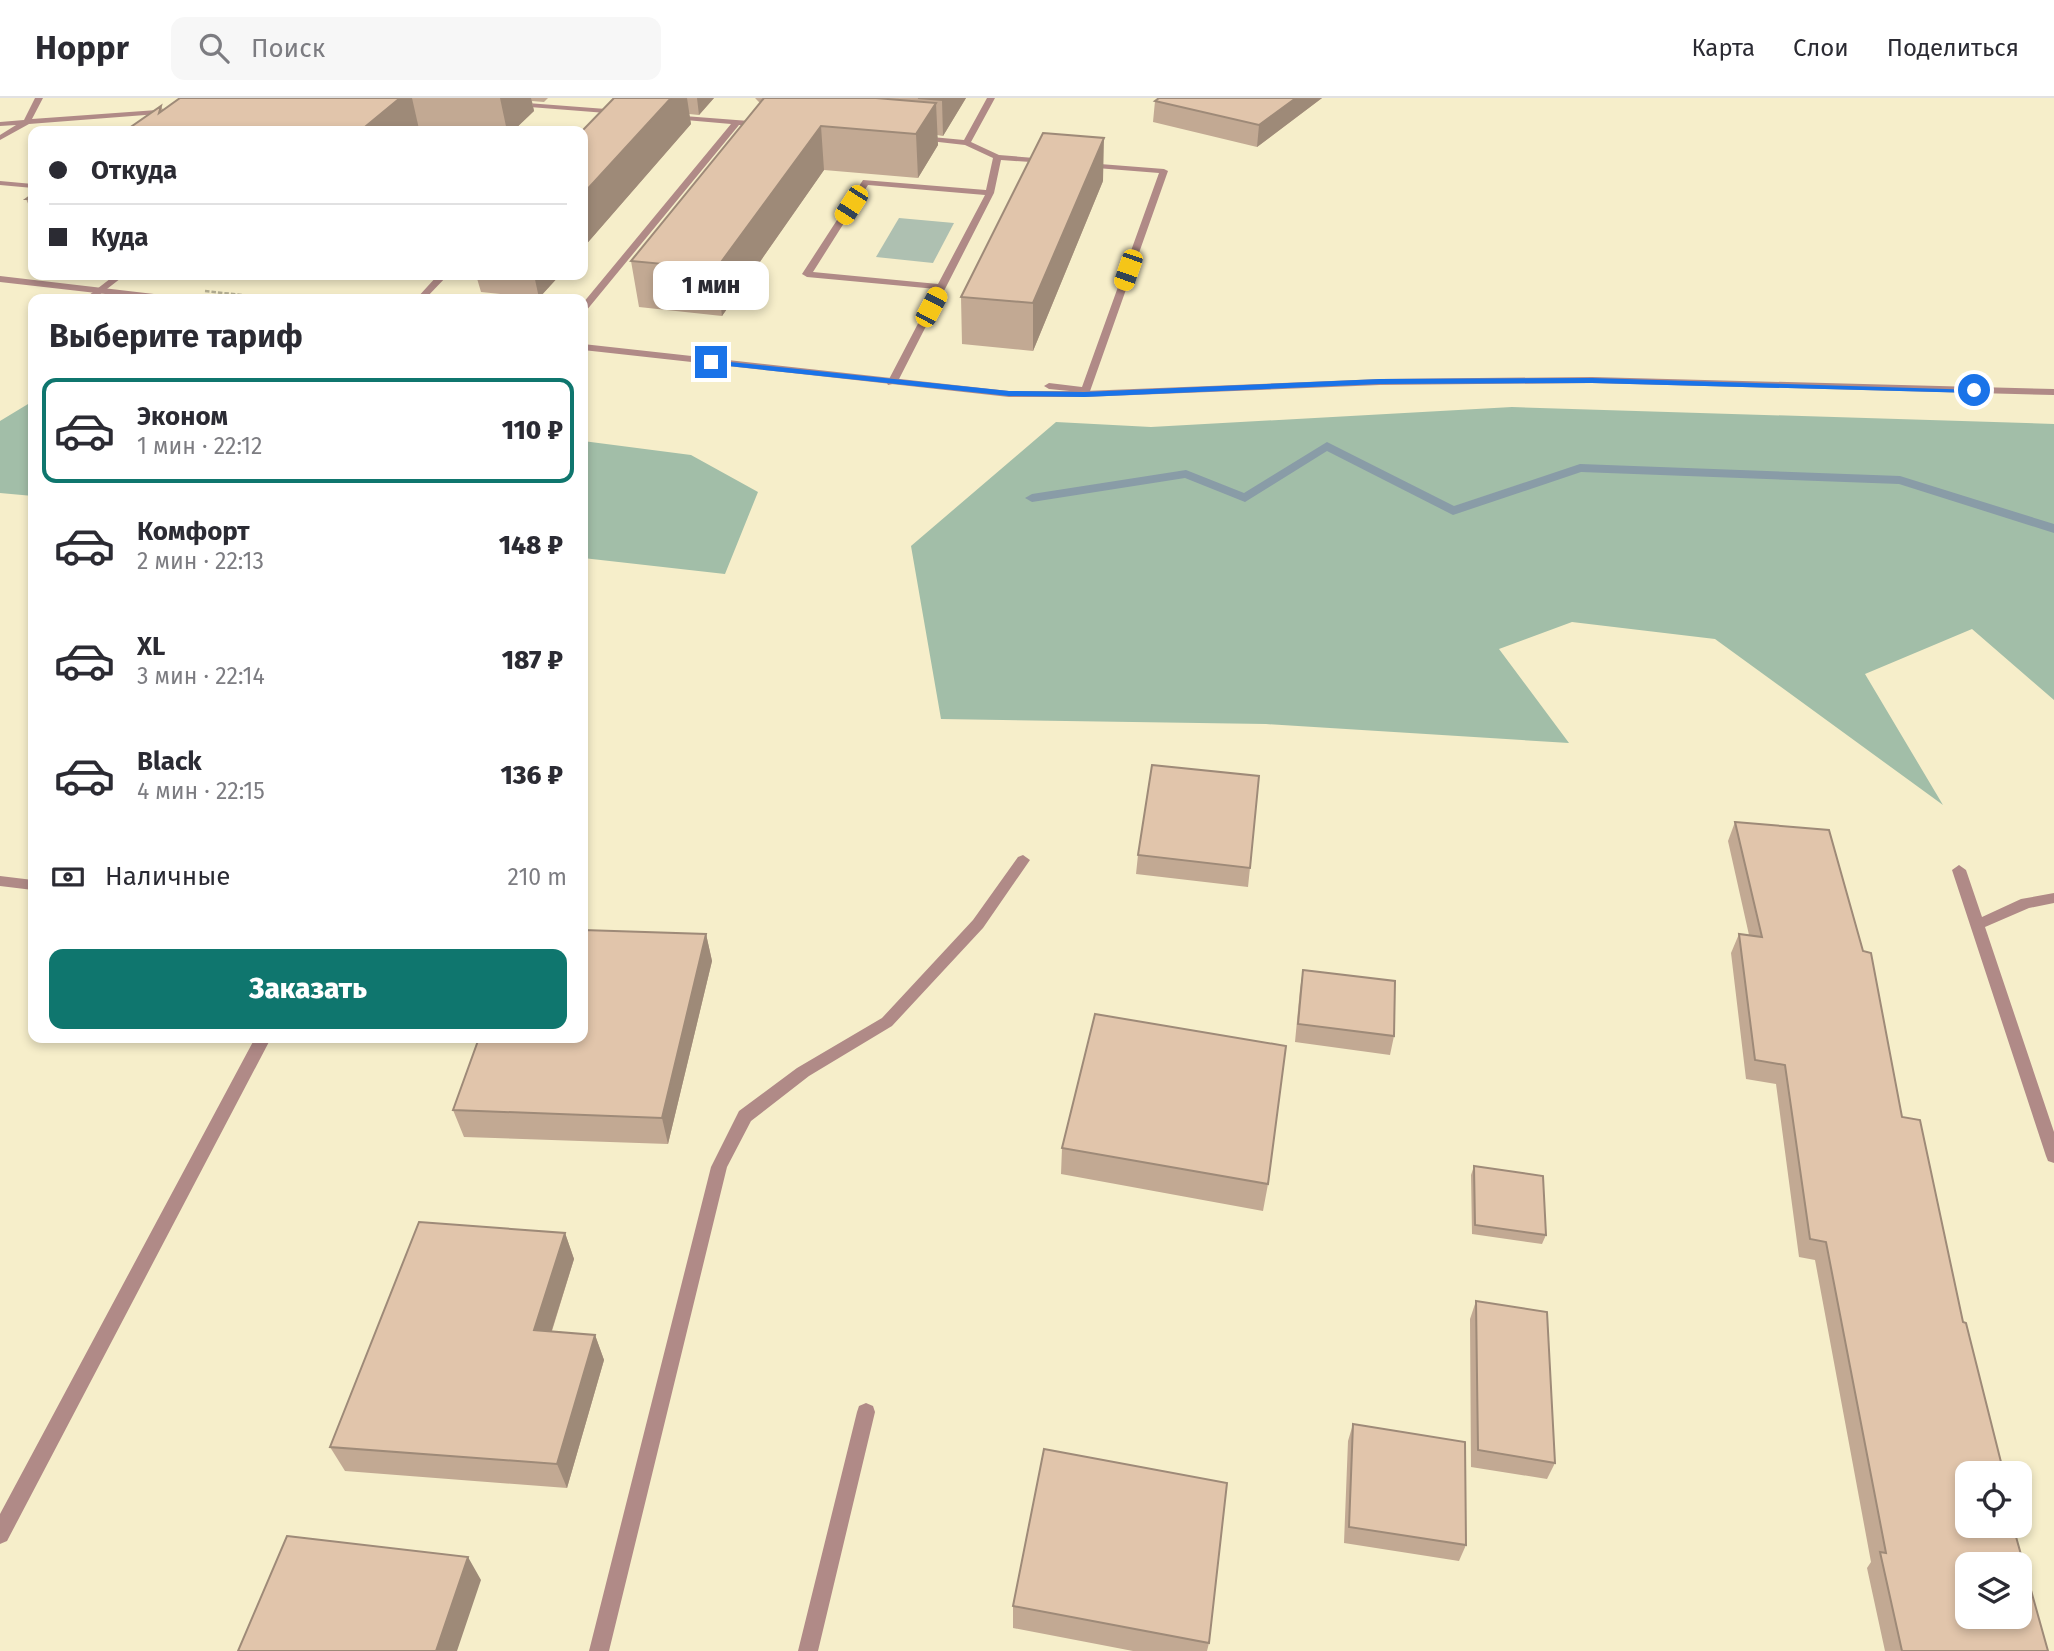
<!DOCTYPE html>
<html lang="ru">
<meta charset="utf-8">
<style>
:root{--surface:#fff;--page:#f7f7f7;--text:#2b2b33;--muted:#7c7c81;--line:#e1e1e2;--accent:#0f766e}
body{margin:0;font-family:"Fira Sans",sans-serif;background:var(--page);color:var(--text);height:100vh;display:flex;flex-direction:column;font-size:26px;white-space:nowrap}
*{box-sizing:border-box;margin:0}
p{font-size:23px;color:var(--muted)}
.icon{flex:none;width:38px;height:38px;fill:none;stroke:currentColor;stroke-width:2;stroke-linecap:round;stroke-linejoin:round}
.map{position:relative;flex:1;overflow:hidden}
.sheet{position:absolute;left:28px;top:196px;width:560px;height:749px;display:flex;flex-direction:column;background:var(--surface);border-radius:14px;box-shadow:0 4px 10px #0003}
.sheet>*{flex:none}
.guide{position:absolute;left:28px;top:28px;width:560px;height:154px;border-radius:14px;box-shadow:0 4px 10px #0003;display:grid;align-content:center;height:154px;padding:0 21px;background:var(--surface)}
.buttons{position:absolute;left:1955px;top:1363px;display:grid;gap:14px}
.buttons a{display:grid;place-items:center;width:77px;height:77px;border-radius:14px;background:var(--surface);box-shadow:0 4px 10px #0003;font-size:35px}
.end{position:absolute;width:32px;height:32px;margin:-16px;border:9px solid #1a73e8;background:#fff;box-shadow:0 0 0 4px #fff}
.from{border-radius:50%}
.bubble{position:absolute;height:49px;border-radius:14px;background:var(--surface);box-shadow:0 4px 10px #0003;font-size:23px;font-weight:800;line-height:49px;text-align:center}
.car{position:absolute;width:21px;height:42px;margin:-21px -10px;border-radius:9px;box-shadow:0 0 5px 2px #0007;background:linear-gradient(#f5c518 24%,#345 0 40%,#f5c518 0 76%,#345 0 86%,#f5c518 0)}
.guide b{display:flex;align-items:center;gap:24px;height:66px;font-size:26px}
.guide b+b{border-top:2px solid var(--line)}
.guide i{width:18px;height:18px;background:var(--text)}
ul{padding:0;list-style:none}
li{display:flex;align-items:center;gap:21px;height:105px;margin:0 14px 10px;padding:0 7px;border:4px solid transparent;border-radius:14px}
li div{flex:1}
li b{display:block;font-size:26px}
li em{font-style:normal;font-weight:800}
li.active{border-color:var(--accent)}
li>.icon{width:63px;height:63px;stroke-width:1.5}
h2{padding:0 21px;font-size:32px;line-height:84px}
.pay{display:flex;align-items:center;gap:18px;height:77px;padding:0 21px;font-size:26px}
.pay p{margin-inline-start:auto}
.cta{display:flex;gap:14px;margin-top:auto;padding:14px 21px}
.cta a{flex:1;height:80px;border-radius:14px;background:var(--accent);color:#fff;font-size:28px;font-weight:800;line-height:80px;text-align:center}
header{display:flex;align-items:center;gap:42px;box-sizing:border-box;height:98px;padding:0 35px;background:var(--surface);border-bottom:2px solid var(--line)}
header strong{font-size:33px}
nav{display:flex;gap:38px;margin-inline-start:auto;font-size:24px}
.search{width:490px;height:63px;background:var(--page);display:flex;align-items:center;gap:18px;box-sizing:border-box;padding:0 24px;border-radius:14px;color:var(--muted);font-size:26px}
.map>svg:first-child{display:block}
.green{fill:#aec0b1}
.forest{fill:#a2bea8}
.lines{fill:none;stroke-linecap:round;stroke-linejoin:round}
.stream{fill:#899ca7;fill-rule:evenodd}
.path{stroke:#b3ad91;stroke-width:2.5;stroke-dasharray:4.5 2;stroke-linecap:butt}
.lane{fill:#b08a87;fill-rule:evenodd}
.street{fill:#b08a87;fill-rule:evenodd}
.wall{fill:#c2a993}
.shaded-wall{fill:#9e8a78}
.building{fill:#e1c5ab;stroke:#9e8a78;stroke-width:2;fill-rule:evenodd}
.route{fill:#1a73e8}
</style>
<header>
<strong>Hoppr</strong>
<div class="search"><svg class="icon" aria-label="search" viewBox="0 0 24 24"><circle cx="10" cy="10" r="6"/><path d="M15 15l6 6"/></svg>Поиск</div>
<nav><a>Карта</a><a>Слои</a><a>Поделиться</a></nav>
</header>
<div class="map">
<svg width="2054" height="1553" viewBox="0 0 2054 1553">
<rect width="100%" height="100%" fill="#f6eeca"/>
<path class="green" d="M899,120L954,125L933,165L876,159Z"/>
<path class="forest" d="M33,303V398L0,395V323Z
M1512,309L2054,326V602L1972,531L1865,576L1943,707L1715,541L1572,524L1499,551L1569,645L1266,626L941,621L911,448L1056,324L1151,329Z
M583,343L691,357L758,394L725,476L583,460Z"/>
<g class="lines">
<path class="stream" d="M1327,344L1454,408L1580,366L1900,378L2054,426V435L1899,386L1581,374L1453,417L1327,353L1245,404L1185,380L1032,404L1025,400L1032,396L1186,372L1244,395Z"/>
<path class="path" d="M205,193L278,201"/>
<path class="lane" d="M35,0H43L32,21L171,11L175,13L171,15L29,26L0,42V37L16,27L0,28V24L24,22Z
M987,0H995L971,44L999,57L1046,61L1050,63L1046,65L1001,62L994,95L897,285L888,287L887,285L936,191L807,179L802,176L863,82L986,92L993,60L965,47L921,42L917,40L921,38L964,42ZM868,87L985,97L938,186L813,174Z
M514,4L619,12L623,14L619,16L517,8H514Z
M671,17L762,24L766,26L762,28L739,27L586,213L583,214V205L731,26L674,21L670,19Z
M1087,65L1164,71L1168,73L1089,296L1084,299L1080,298V294L1049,291L1044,288L1049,285L1082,289L1159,75L1084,69V65Z
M0,83L33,86V90L0,87Z
M115,177H125L94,201H84Z
M438,177H448L425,201H416Z"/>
<path class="street" d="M0,178L171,198L176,201H149L0,184Z
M583,246L1009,293H1084L1380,281L1592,279L2054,291V297L1592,285L1380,287L1084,299H1009L583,252Z
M1023,757L1030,762L983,830L892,928L809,978L751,1023L727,1069L609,1553H589L711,1069L739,1013L797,970L882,920L973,822L1018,759Z
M1959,767L1966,772L1982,819L2021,801L2054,795V805L2029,810L1985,829L2054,1034V1065L2048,1063L2046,1058L1952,772Z
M0,778L33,782V792L0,788Z
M255,940H271L7,1443L0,1446V1416Z
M866,1305L873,1308L875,1314L818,1553H798L857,1314L859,1308Z"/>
</g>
<path class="wall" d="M180,0H548L544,4L532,3L534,13L513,33H451L419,31L125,33L161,8L163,12Z
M614,0H714L699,17L689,16L691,26L583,150V33Z
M755,0H966L943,38L937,37L938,47L918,80L824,72L722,218L639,209L631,163L760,5Z
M1322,0L1257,49L1153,24L1155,3Z
M1103,83L1033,253L962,246L961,199Z
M33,96V117L26,101Z
M476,177H560L539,200L481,194Z
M1735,724L1967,1376L2048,1553H1885L1867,1470L1871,1464L1815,1162L1799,1159L1776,986L1746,981L1731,855L1739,836L1749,837L1728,743Z
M1138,757L1250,770L1248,789L1136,776Z
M706,836L712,863L668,1046L464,1039L453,1012Z
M1303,872L1394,938L1390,957L1295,944L1300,891Z
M1062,1050L1268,1086L1263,1113L1061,1076Z
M1474,1068L1546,1137L1542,1146L1472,1136L1471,1077Z
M565,1135L574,1161L552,1233L595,1237L604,1262L567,1390L345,1373L330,1349Z
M1476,1203L1555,1365L1547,1381L1471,1369L1470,1221Z
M1353,1326L1466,1447L1459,1463L1344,1445L1348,1343Z
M1013,1508L1209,1545L1207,1553H1133L1013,1530Z"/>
<path class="shaded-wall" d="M400,0H412L419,31L416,33H360Z
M500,0H531L534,13L513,33H507Z
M671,0H687L691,26L583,150V96Z
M697,0H714L699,17Z
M943,0H966L943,38L942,2Z
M1296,0H1322L1257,49L1259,27Z
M936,5L938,47L918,80L916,36Z
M821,28L824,72L722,218L716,171Z
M1104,40L1103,83L1033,253V205Z
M534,177H560L539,200Z
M706,836L712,863L668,1046L662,1020Z
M565,1135L574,1161L544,1257L534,1232Z
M595,1237L604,1262L567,1390L557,1366Z
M468,1459L481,1482L457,1553H436Z"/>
<path class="building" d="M180,0H400L360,33H125L161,8L159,15Z
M614,0H671L583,96V33H582Z
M764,0H876L936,5L916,36L821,28L716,171L631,163Z
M918,0H943L942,2Z
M1159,0H1296L1259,27L1155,3Z
M1043,35L1104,40L1033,205L961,199Z
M33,96V101H26Z
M1152,667L1259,678L1250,770L1138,757Z
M1735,724L1829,732L1863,853L1871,855L1902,1019L1920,1022L1963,1224L1966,1225L2004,1376H1967V1428H2013L2048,1553H1902L1880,1454L1886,1455L1826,1144L1810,1141L1785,967L1755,962L1739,836L1762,839ZM1967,1466H2020V1519H1967Z
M583,832L706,836L662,1020L453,1012L479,940H583Z
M1303,872L1395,883L1394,938L1298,926Z
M1095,916L1286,948L1268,1086L1062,1050Z
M1474,1068L1543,1078L1546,1137L1475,1127Z
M419,1124L565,1135L534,1232L595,1237L557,1366L330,1349Z
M1476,1203L1547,1214L1555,1365L1478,1352Z
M1353,1326L1465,1344L1466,1447L1349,1429Z
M1044,1351L1227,1385L1209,1545L1013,1508Z
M287,1438L468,1459L436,1553H238Z"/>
<path class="route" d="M711,262L1009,293L1084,294L1380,281L1592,280L1978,292L1974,295L1592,285L1380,286L1084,299L1009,298L709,266Z"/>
</svg>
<div class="buttons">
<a><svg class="icon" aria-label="locate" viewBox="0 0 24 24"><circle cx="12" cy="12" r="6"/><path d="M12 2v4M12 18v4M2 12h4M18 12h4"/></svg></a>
<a><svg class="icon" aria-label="layers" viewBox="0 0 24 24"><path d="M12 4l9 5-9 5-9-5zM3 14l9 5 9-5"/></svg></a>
</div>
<i class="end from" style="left:1974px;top:292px"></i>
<i class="end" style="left:711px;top:264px"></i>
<div class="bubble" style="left:653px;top:163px;width:116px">1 мин</div>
<i class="car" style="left:851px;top:107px;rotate:213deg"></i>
<i class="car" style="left:1128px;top:172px;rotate:199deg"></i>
<i class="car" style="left:931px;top:209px;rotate:28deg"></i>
<div class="guide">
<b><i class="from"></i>Откуда</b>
<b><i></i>Куда</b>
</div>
<section class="sheet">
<h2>Выберите тариф</h2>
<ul>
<li class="active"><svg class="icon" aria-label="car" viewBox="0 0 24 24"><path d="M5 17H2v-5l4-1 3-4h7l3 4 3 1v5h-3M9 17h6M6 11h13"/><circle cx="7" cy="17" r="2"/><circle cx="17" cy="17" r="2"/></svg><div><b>Эконом</b><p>1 мин · 22:12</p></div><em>110 ₽</em></li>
<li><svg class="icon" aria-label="car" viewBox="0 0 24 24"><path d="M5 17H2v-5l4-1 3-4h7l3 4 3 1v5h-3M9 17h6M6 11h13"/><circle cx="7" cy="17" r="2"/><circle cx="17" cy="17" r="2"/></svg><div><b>Комфорт</b><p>2 мин · 22:13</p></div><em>148 ₽</em></li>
<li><svg class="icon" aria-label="car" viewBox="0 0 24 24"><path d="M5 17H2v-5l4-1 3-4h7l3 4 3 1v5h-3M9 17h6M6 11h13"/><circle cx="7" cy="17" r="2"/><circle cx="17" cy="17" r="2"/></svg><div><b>XL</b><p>3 мин · 22:14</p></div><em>187 ₽</em></li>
<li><svg class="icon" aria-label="car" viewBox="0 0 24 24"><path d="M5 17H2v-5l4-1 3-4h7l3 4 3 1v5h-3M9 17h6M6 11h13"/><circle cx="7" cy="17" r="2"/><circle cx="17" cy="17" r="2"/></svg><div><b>Black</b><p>4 мин · 22:15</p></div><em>136 ₽</em></li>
</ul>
<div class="pay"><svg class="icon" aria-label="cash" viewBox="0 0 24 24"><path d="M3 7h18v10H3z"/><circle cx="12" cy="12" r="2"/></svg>Наличные<p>210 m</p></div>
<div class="cta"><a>Заказать</a></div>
</section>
</div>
